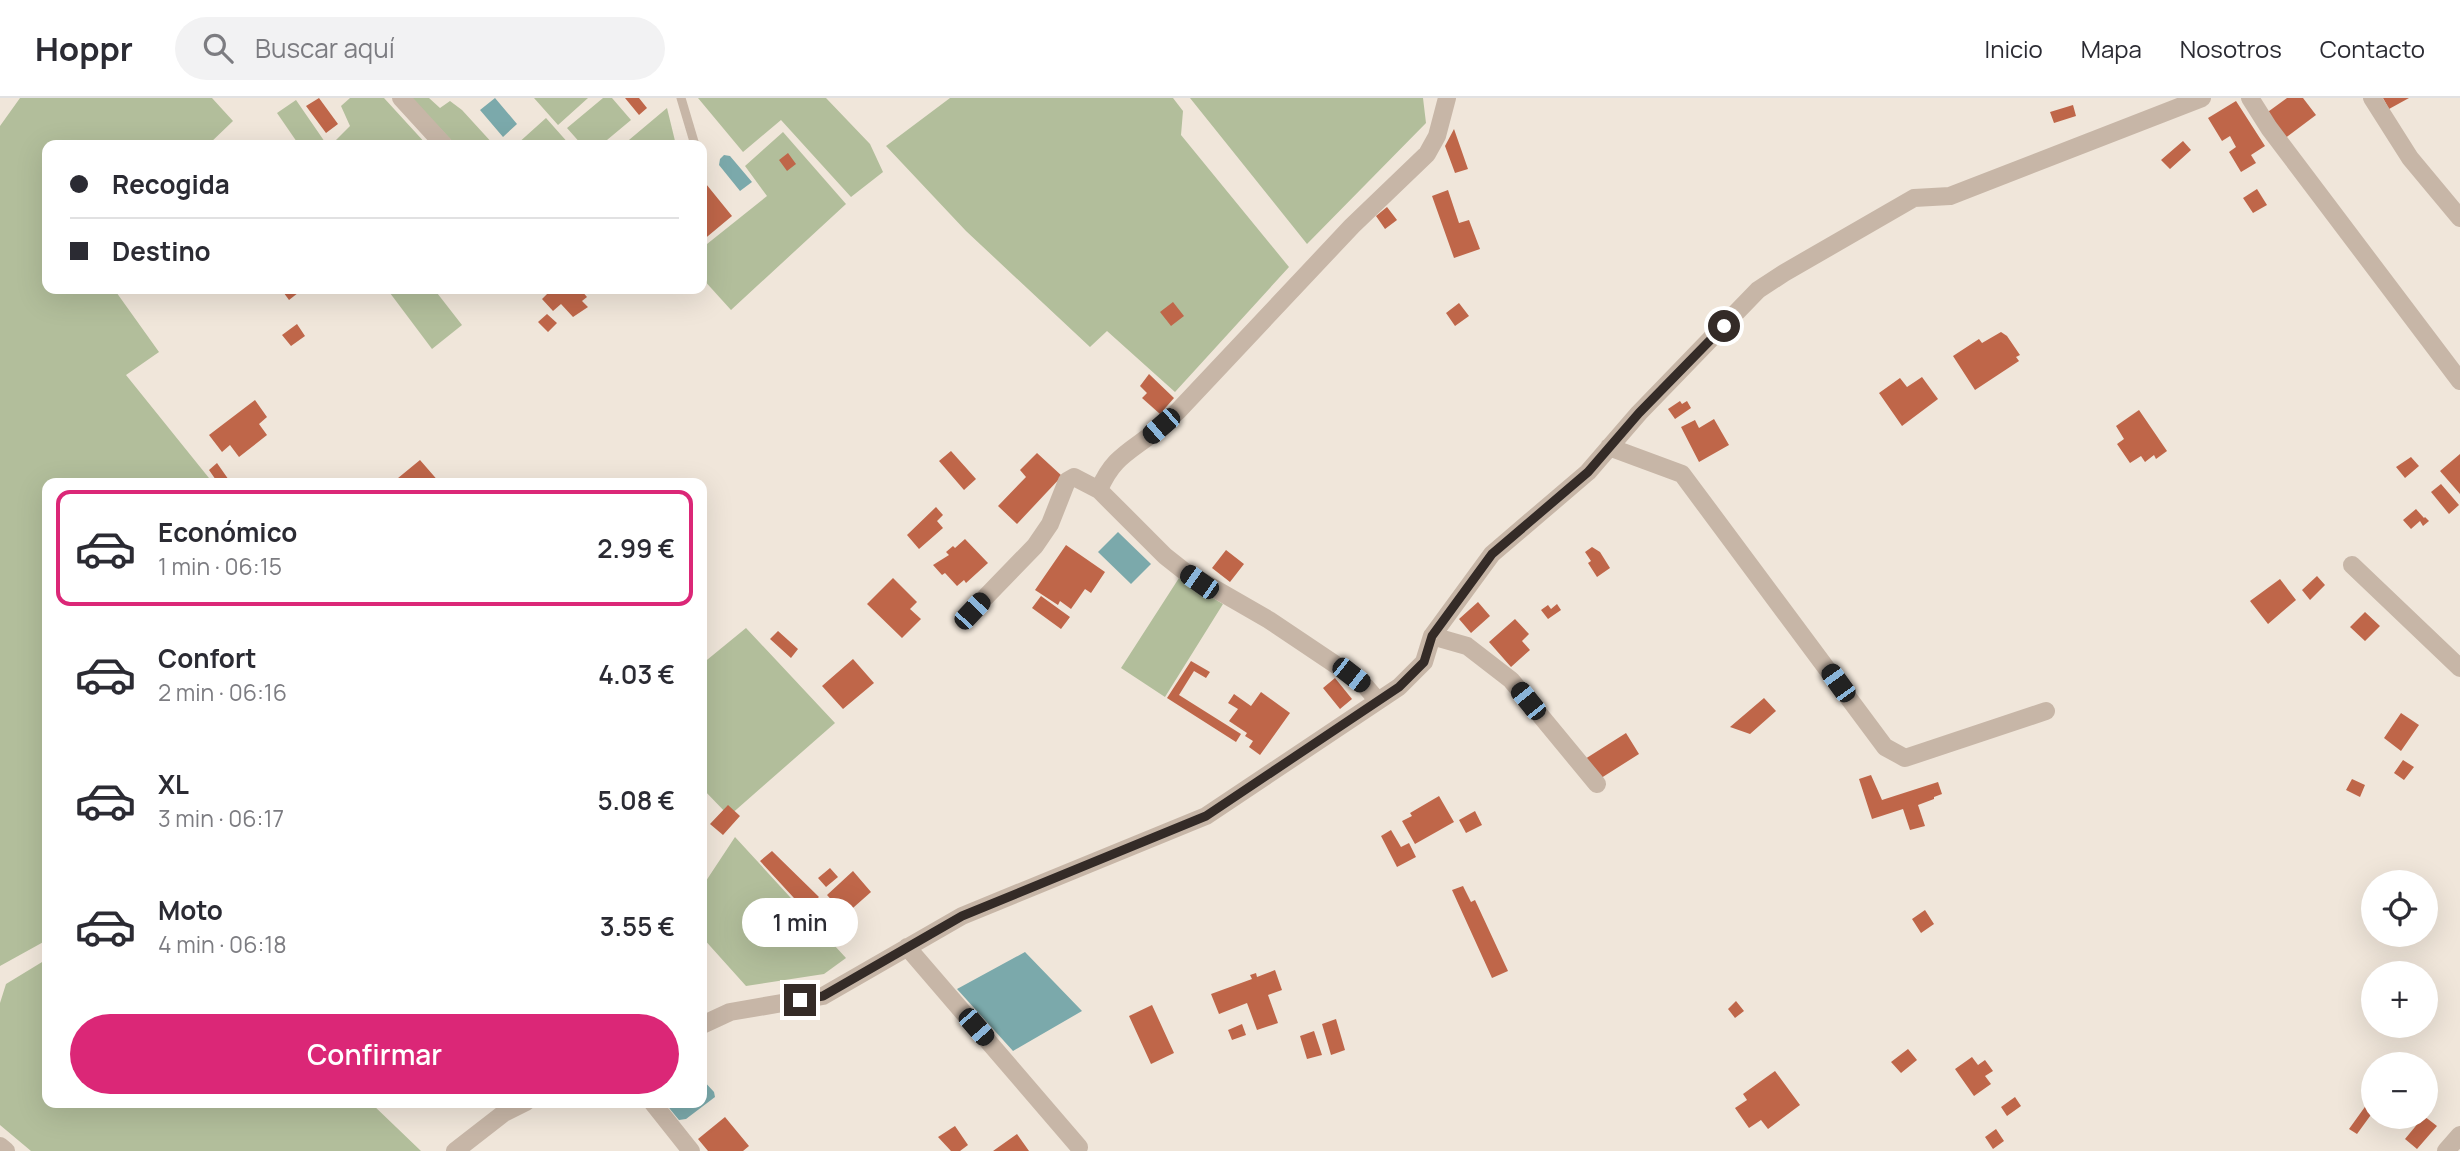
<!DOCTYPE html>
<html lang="es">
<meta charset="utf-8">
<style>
:root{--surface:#fff;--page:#f2f2f3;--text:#2b2b33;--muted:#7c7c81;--line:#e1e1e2;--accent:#db2777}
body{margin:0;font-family:Manrope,sans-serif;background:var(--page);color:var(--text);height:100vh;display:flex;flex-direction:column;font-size:26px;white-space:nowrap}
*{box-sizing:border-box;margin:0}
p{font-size:23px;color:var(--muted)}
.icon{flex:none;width:38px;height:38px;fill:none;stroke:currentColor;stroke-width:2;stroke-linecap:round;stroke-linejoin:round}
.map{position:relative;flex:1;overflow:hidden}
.panel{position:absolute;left:42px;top:380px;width:665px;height:630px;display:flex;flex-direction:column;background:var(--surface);border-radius:14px;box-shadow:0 7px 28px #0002}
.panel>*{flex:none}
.top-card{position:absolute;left:42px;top:42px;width:665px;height:154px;border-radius:14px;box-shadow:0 7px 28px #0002;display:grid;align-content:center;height:154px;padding:0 28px;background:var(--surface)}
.buttons{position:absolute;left:2361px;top:772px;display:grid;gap:14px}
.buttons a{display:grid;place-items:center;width:77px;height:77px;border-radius:50%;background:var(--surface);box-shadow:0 7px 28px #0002;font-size:35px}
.end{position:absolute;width:32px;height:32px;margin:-16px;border:9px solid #342b27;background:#fff;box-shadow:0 0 0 4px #fff}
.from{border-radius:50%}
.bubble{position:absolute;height:49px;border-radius:24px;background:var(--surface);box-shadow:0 7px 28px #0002;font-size:23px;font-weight:600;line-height:49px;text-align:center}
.car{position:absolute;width:21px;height:42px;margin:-21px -10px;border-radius:9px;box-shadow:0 0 5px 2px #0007;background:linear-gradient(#222 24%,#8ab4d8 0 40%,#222 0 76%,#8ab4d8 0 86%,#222 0)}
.top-card b{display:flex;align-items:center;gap:24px;height:66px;font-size:26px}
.top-card b+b{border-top:2px solid var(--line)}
.top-card i{width:18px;height:18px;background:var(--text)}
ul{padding:12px 0 0;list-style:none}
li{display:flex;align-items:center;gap:21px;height:116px;margin:0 14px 10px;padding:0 14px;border:4px solid transparent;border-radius:14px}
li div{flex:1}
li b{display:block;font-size:26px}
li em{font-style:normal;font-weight:600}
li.active{border-color:var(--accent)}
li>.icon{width:63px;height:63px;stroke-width:1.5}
.action{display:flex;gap:14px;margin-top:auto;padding:14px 28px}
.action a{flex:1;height:80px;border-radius:42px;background:var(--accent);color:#fff;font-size:28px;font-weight:600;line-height:80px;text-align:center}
header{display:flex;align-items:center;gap:42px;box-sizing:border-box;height:98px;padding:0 35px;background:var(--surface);border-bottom:2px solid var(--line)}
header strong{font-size:33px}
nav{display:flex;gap:38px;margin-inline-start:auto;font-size:24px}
.search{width:490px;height:63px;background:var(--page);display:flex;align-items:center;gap:18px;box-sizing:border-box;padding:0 24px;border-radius:38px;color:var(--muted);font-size:26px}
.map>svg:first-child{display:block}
.green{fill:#b2be9b}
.water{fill:#7ba9ab}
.building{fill:#bf6649}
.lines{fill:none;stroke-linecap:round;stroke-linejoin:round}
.lane{stroke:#c7b6a7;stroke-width:9}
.street{stroke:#c7b6a7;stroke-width:18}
.route{stroke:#342b27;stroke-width:9}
</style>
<header>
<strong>Hoppr</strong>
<div class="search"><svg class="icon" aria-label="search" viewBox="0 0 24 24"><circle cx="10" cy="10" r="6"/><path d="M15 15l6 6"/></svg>Buscar aquí</div>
<nav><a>Inicio</a><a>Mapa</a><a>Nosotros</a><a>Contacto</a></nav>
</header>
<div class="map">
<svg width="2460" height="1053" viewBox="0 0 2460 1053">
<rect width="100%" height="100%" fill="#f0e6da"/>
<path class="green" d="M20,0H212L233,23L208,47H47V191H114L159,254L126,277L213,385H47V842L0,868V28Z
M350,0H384L427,47H335L334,44L350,28L341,8Z
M411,0H429L440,10L450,3L462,12L494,47H456Z
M534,0H588L558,27Z
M603,0H612L631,22L601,47H582L567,30Z
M698,0H826L870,46L883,74L851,99L781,22L743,54Z
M950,0H1173L1183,13L1181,37L1289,169L1175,294L1107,233L1090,249L966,133L886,48Z
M1190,0H1423L1426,25L1307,146Z
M296,2L327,47H299L277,15Z
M667,10L676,47H623Z
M546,20L570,47H516Z
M783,34L846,106L731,212L702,180V150L767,98L745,68Z
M387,191H434L462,227L432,251Z
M1179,480L1223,506L1165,599L1121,570Z
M746,530L835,625L729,718L702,690V566Z
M735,739L846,860L824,876L746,888L702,839V789Z
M47,861V1004L371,1005L421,1053H31L0,1027V905L6,886Z"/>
<path class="water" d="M495,0L517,26L503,39L480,12Z
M724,57L730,58L752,84L740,93L719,67L720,61Z
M1118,434L1151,466L1131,486L1098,454Z
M1025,854L1082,913L1013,953L957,891Z
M702,981L714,994L715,999L686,1021L679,1022L665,1005L702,1004Z"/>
<path class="building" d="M319,0L338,26L326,35L306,8Z
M625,0H639L647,10L639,17Z
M2287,0H2303L2316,17L2284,41L2265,16Z
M2383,0H2409L2389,11Z
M2236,3L2265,48L2251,57L2256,65L2241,74L2229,54L2236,49L2230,38L2222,43L2208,20Z
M2073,7L2076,18L2054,25L2050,14Z
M1454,31L1468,71L1455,75L1445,48Z
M2183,43L2191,52L2170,71L2161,62Z
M788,55L796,66L787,73L779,62Z
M702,81L732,118L702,143Z
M2257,91L2267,107L2253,115L2243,100Z
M1448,92L1459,125L1469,122L1480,151L1454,160L1432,98Z
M1387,109L1397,122L1385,131L1376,118Z
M281,191H303L289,202Z
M547,191H582L581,192L587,199L582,203L588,209L573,219L561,206L553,213L542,201L549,194Z
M1173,204L1184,218L1171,228L1160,214Z
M1459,205L1469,218L1455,228L1446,215Z
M547,216L557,225L548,234L538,224Z
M297,226L305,238L291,248L282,237Z
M2001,234L2007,238L2020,257L2016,259L2019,263L1975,292L1953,258L1979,241L1982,245Z
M1149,276L1174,300L1160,316L1142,300L1147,295L1140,288Z
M1922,279L1938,301L1902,328L1879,295L1900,280L1907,289Z
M255,302L267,319L259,326L267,337L239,359L230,347L222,354L209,337Z
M1680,303L1682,306L1687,303L1691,310L1675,321L1668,311Z
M2139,312L2167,353L2156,361L2154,357L2145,364L2141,358L2130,365L2117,346L2124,341L2116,328Z
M1714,321L1729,347L1699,364L1681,329L1695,322L1699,330Z
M951,353L976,381L964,392L939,363Z
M1037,355L1062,378L1017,426L998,408L1026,379L1020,372Z
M2460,356V396L2440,373Z
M2411,359L2419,368L2405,380L2396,369Z
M420,362L440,385H392Z
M217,365L231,385H218L209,372Z
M2441,386L2459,407L2449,416L2431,394Z
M936,409L943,417L937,423L943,430L919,451L907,437Z
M2416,411L2424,420L2425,419L2429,423L2423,428L2420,423L2411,431L2403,422Z
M965,441L988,465L966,485L964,482L957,488L945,475L942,477L933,467L949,457L946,454L953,448L955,450Z
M1066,447L1105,474L1091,495L1085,491L1071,511L1060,503L1058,507L1035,492Z
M1592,449L1600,454L1610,470L1597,479L1588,465L1591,463L1585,454Z
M1226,452L1244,466L1230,484L1212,470Z
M2317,478L2325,487L2310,502L2302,492Z
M893,480L917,504L910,511L921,521L902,540L867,506Z
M2280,481L2296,502L2268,526L2250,503Z
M1041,498L1070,519L1061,531L1032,510Z
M1478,504L1490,518L1471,535L1459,521Z
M1557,506L1561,512L1548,521L1541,512L1548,507L1551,511Z
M2365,514L2380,528L2365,543L2350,529Z
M1515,521L1529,536L1522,543L1530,552L1511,569L1489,544Z
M778,533L798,551L791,560L770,541Z
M853,561L874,585L843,611L822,588Z
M1191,563L1210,574L1206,580L1194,573L1179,597L1241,636L1236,644L1167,600Z
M1335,580L1352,601L1340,611L1323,590Z
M1261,594L1290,615L1260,657L1249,649L1253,643L1245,638L1247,635L1229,623L1238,611L1228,605L1234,596L1251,608Z
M1764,600L1776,613L1750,636L1730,629Z
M2401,615L2419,627L2401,653L2384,640Z
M1626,635L1639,656L1598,682L1585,661Z
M2403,662L2414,669L2404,682L2394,675Z
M1871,677L1882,702L1938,684L1942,696L1934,699V701L1918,707L1925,728L1910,732L1903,711L1872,721L1859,681Z
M2352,681L2365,687L2360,699L2346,692Z
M1439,698L1454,724L1415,746L1402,723L1412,718L1410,715Z
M728,707L740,718L723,737L710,726Z
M1475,713L1482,727L1466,735L1459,722Z
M1391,732L1401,749L1409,745L1416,759L1397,769L1381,738Z
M772,753L819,799L805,812L760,763Z
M830,770L838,779L826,789L818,780Z
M853,773L871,794L845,817L827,797Z
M1463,788L1471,804L1475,802L1508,873L1492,880L1452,792Z
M1925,812L1934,826L1921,835L1912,821Z
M1275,872L1282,892L1268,897L1278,925L1257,932L1247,905L1219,916L1211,896L1252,881L1250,877L1256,875L1257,879Z
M1736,903L1744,913L1735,920L1728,911Z
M1152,907L1174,955L1151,966L1129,918Z
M1336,921L1345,952L1331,957L1322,926Z
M1242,926L1246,937L1232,942L1228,932Z
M1314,933L1322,957L1307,961L1300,938Z
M1908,951L1917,962L1901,975L1891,964Z
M1972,959L1978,967L1985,962L1993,973L1985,978L1991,986L1974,998L1955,971Z
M1775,973L1800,1007L1768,1031L1761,1022L1749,1030L1735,1010L1747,1002L1743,996Z
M2015,999L2021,1008L2007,1018L2001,1009Z
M2367,1006L2373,1010V1014L2357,1036L2349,1031Z
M2424,1018L2437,1028L2417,1051L2405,1041Z
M725,1019L749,1048L743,1053H708L698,1041Z
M955,1028L968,1047L960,1053H951L938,1039Z
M1996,1031L2004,1043L1993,1051L1985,1039Z
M1017,1036L1029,1053H993Z"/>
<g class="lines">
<path class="lane" d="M681,0L695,47"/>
<path class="street" d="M401,0L444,47
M2250,0L2269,30L2460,283
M2372,0L2410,60L2460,120
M1609,349L1682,376L1885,649L1905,660L2046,613
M1099,392C1111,363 1125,356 1148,339C1159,331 1168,322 1178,313L1352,128L1427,56L1437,38L1447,0
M2352,467L2460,570
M972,513L1035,448L1050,426L1067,383L1074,379L1099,392L1165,458L1184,473L1269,522L1351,577L1366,589L1378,603
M1432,538L1467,548L1511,582L1597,686
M907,849L1079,1049
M702,927L730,914L823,898L962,818L1206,718L1399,589L1424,564L1432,538L1492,456L1588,374L1639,315L1758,192L1784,175L1914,100L1950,98L2202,0
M652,1004L691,1053
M0,1048L6,1053
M455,1053L504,1015L526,1004
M2446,1053L2460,1037"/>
</g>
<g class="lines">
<path class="route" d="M800,902L823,898L962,818L1206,718L1399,589L1424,564L1432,538L1492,456L1588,374L1639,315L1724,228"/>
</g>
</svg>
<div class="buttons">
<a><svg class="icon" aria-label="locate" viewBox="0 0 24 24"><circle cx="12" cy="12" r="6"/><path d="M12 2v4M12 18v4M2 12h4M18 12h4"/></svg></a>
<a>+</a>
<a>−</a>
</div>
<i class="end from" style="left:1724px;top:228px"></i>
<i class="end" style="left:800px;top:902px"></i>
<div class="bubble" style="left:742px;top:800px;width:116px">1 min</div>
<i class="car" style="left:1161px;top:328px;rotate:229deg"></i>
<i class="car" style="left:1199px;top:484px;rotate:305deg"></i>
<i class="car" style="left:972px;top:513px;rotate:43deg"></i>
<i class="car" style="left:1351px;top:577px;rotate:128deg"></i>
<i class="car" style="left:1838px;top:585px;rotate:324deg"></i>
<i class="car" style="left:1528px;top:603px;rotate:321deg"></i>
<i class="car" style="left:976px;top:929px;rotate:139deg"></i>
<div class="top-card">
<b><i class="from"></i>Recogida</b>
<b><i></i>Destino</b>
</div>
<section class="panel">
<ul>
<li class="active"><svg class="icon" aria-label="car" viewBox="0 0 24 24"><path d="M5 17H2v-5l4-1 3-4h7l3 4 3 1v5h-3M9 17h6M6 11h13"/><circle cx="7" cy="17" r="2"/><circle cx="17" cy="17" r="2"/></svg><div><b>Económico</b><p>1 min · 06:15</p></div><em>2.99 €</em></li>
<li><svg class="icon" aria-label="car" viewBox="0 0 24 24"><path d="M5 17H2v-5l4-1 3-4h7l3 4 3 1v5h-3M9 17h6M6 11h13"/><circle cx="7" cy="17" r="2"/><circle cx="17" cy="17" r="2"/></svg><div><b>Confort</b><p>2 min · 06:16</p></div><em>4.03 €</em></li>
<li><svg class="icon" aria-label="car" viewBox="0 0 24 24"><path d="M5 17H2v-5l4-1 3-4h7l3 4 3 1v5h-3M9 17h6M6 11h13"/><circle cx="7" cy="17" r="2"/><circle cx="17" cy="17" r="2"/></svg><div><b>XL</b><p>3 min · 06:17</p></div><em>5.08 €</em></li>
<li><svg class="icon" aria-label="car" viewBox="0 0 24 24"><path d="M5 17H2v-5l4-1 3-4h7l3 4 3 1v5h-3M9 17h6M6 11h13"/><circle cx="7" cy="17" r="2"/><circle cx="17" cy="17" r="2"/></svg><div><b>Moto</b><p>4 min · 06:18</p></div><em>3.55 €</em></li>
</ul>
<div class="action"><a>Confirmar</a></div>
</section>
</div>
